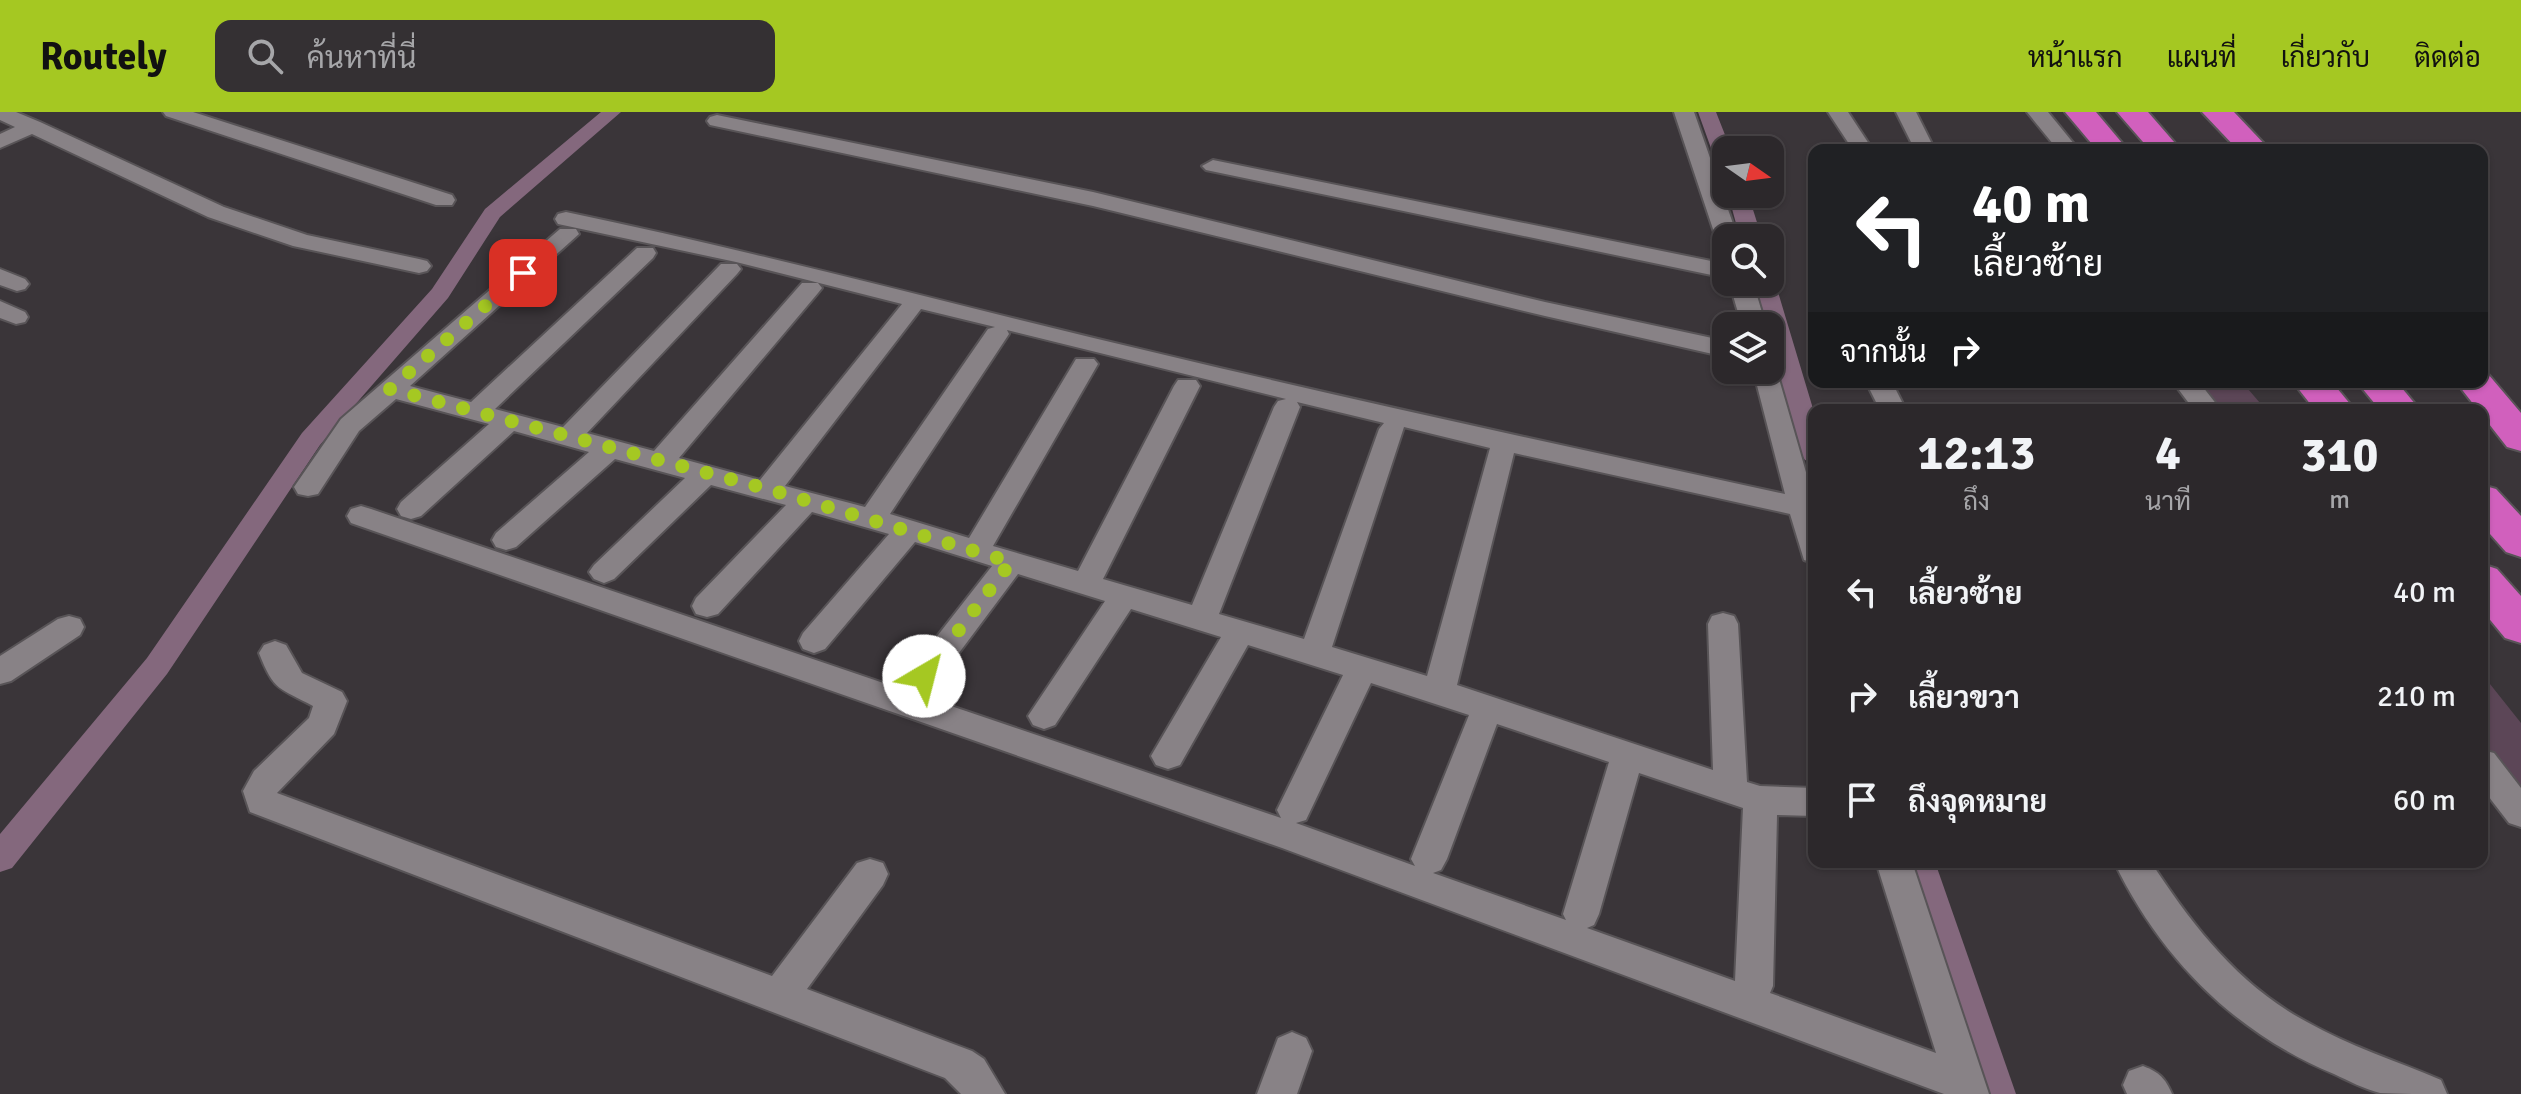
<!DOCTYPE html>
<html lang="th">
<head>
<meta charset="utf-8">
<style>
  :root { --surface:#2c282b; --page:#343033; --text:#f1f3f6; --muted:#a6a6a9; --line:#484447; --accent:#a5c822 }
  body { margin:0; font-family:Signika,Sarabun,sans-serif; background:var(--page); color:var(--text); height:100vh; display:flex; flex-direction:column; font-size:30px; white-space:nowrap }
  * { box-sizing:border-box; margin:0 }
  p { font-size:26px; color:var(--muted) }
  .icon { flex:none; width:44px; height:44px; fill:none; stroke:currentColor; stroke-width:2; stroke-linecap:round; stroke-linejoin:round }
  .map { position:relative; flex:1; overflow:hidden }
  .panel { position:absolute; left:1808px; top:292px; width:680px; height:464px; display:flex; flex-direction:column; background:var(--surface); border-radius:16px; box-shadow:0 2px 6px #0004,0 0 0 2px var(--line) }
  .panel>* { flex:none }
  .banner { position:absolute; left:1808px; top:32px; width:680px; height:244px; border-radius:16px; box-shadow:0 2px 6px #0004,0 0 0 2px var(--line); background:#202124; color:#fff; overflow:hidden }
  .needle { width:52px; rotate:104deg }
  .fabs { position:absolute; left:1712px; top:24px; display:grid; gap:16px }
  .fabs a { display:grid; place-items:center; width:72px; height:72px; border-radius:16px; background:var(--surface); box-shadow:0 2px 6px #0004,0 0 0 2px var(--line); font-size:40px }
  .pin { position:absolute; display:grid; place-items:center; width:68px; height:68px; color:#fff; margin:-34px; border-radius:16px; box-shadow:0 4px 12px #0006 }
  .me { position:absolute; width:88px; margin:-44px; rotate:37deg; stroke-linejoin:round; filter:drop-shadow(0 0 6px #0008) }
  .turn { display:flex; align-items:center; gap:28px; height:168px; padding:0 32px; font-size:36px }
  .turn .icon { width:104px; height:104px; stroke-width:2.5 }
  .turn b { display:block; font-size:56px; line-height:68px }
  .then { display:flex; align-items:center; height:76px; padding:0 32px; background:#0003; gap:16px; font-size:30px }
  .eta { display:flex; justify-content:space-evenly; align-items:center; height:136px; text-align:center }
  .eta b { font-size:48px; font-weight:700; line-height:56px }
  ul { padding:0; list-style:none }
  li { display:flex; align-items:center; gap:24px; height:104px; padding:0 32px }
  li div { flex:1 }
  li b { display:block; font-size:30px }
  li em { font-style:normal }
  header { display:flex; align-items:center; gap:48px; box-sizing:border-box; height:112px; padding:0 40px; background:var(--accent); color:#111 }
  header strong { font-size:38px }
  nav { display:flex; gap:44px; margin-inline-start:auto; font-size:28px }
  .search { width:560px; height:72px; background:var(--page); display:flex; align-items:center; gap:20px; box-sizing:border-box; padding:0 28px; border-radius:16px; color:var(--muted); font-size:30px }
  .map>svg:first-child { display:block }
  .green { fill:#5c4657 }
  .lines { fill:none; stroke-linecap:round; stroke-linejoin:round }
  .canal { fill:#84687d; fill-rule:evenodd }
  .minor-casing { stroke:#585457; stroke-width:4 }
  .highway-casing { stroke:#585457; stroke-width:4 }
  .minor { fill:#888286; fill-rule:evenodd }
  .highway { fill:#d160bd; fill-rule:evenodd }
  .route { stroke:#a5c822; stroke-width:14; stroke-dasharray:0 25.2 }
</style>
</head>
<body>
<header>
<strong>Routely</strong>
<div class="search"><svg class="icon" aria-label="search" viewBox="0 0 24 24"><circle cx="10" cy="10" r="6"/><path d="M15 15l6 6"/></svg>ค้นหาที่นี่</div>
<nav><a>หน้าแรก</a><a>แผนที่</a><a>เกี่ยวกับ</a><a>ติดต่อ</a></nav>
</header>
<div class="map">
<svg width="2521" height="982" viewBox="0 0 2521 982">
  <rect width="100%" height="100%" fill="#3a3539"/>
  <g class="green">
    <polygon points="2197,270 2242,270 2266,298 2219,298"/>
    <polygon points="2482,562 2521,611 2521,681 2482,632"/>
  </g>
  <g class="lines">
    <g class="canal">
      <polygon points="601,0 621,0 500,105 448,186 320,333 167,562 12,756 0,760 0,722 147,546 302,321 432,177 485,97"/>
      <polygon points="1698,0 1716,0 1731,38 1726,38 1726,56 1716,50"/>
      <polygon points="1728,82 1748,82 1762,126 1740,126"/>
      <polygon points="1770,165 1775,170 1814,300 1814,350 1805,348 1801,342 1770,230 1770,214 1765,214 1753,170 1770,170"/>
      <polygon points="1903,750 1935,750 2016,982 1978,982"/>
    </g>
    <defs>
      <g id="minor">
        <polygon points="0,0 16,0 40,10 224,95 307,123 419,147 427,149 431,154 427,159 419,161 293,134 208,105 32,22 0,36 0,22 15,15 0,8"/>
        <polygon points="163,0 193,0 452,83 455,88 452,93 436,93 166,4"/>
        <polygon points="1674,0 1694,0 1738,126 1726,126 1726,133 1716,126"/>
        <polygon points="1828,0 1848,0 1873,38 1853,38"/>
        <polygon points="1896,0 1916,0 1935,38 1915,38"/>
        <polygon points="2027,0 2048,0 2079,38 2058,38"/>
        <polygon points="717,3 1093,80 1545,190 1726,229 1726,245 1545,204 1093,94 710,13 707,9 710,5"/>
        <polygon points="1213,48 1726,152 1726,166 1206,58 1202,54"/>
        <path d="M566,100C767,142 965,196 1165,243C1371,292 1578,337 1785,382L1753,258H1770V251L1775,253L1814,388V451L1804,448L1790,402L1514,341L1457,573L1713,658L1708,512L1712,504L1723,501L1734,504L1738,512L1747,670L1760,674L1814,676V704L1777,703L1773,874L1770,881L1936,941L1876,750H1912L1989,982H1944L1282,736L351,411L347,404L351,397L361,394L371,397L1281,706L1277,698L1343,563L1248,533L1180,653L1168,657L1156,653L1151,644L1221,525L1131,497L1055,613L1044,617L1033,613L1028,604L1105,489L1018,462L935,573L924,576L913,573L908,564L913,555L992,454L915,430L825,537L814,541L803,537L799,529L803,521L889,422L812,400L718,502L707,505L696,502L692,494L696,486L786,393L711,373L614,467L604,471L594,467L589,460L594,453L685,366L615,347L516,435L506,438L496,435L492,428L496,421L589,340L514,319L421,404L411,407L401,404L397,397L401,390L489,312L396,287L359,319L318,382L308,384L298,382L294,375L341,307L560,117H576L579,122L410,274L471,290L637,136H653L656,141L653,146L495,297L563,315L721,152H737L741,157L737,162L587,321L654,339L802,171H818L822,176L818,181L679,346L760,368L902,192L736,150L558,112L555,107L558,102ZM921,197L995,215L988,217L865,395L785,374ZM1007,218L1286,287L1278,289L1274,295L1192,493L1103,467L1200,274L1196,268H1178L1174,274L1078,459L993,434L1098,252L1094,247H1076L969,426L890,402L1009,222ZM1297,290L1384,311L1379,317L1304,527L1219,502L1300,295ZM1404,315L1490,336L1427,564L1332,535ZM1371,571L1469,603L1411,747L1415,754L1296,711L1306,708ZM1497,612L1609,650L1563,802L1566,808L1433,761L1441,758L1447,747ZM1639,661L1743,696L1735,869L1587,816L1594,813L1599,802Z"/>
        <polygon points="0,157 25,167 29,172 25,177 17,179 0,173"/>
        <polygon points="1729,170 1753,170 1766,214 1742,214"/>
        <polygon points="0,189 25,200 28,205 25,210 16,212 0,206"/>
        <polygon points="1866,270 1892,270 1906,298 1880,298"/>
        <polygon points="2173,270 2199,270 2221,298 2194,298"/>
        <polygon points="69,504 80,507 84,515 80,523 11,569 0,572 0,544 58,507"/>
        <path d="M275,529L286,533L302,561L342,580L347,589L334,622L277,681L772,864L857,751L870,747L883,751L888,762L883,773L807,877L972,939L984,947L1005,982H961L945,966L250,700L243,679L254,659L309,606L313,594C280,576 274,580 259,541L264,533Z"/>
        <polygon points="2482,638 2494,641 2521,676 2521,715 2509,711 2482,676"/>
        <path d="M2114,750H2151C2192,813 2239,874 2307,910C2349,934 2397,949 2441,968L2447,982C2426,982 2399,982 2380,981C2364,977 2349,969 2334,962C2235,921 2161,847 2114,750Z"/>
        <polygon points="1292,920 1306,926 1312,939 1297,982 1257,982 1278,926"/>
        <path d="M2143,954C2159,960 2165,966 2172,982H2127L2123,973L2129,959Z"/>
      </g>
      <g id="highway">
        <polygon points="2065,0 2096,0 2128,38 2097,38"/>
        <polygon points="2117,0 2148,0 2181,38 2150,38"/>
        <polygon points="2202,0 2234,0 2270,38 2238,38"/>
        <polygon points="2482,260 2488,262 2521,301 2521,339 2507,335 2482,303 2482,298 2478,298 2456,270 2482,270"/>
        <polygon points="2293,270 2332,270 2355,298 2315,298"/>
        <polygon points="2357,270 2397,270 2420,298 2380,298"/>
        <polygon points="2482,373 2496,377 2521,404 2521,445 2506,440 2482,413"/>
        <polygon points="2482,452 2497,457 2521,484 2521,531 2505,526 2482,498"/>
      </g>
    </defs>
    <use href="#minor" class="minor-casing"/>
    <use href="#highway" class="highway-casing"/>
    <use href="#minor" class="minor"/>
    <use href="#highway" class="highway"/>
  </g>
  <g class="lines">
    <polyline class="route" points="523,161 390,277 768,377 1011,450 924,564"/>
  </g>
</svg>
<div class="fabs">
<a><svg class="needle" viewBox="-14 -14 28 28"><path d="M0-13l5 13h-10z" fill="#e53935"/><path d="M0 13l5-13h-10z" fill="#a6a6a9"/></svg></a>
<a><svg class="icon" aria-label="search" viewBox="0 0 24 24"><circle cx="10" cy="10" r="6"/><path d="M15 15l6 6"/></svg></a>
<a><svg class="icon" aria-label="layers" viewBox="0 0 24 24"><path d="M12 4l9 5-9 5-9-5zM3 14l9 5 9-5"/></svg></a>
</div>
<div class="pin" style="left:523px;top:161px;background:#d93025"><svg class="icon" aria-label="arrive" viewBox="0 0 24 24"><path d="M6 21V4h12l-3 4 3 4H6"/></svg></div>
<svg class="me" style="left:924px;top:564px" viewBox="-20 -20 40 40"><circle r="19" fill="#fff"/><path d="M0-13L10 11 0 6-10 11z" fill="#a5c822"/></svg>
<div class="banner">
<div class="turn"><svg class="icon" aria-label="left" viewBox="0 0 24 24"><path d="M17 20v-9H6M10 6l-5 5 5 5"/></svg><div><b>40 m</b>เลี้ยวซ้าย</div></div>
<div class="then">จากนั้น<svg class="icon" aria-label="right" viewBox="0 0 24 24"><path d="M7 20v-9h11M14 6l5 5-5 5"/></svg></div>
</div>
<section class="panel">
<div class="eta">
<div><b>12:13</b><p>ถึง</p></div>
<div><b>4</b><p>นาที</p></div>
<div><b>310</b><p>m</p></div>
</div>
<ul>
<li><svg class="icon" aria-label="left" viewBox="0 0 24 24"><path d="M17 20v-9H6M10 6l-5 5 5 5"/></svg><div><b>เลี้ยวซ้าย</b></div><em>40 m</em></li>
<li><svg class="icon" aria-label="right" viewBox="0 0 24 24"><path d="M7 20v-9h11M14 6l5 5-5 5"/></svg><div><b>เลี้ยวขวา</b></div><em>210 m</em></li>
<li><svg class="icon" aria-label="arrive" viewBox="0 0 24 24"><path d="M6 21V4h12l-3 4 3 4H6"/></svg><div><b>ถึงจุดหมาย</b></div><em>60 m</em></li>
</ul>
</section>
</div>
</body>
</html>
